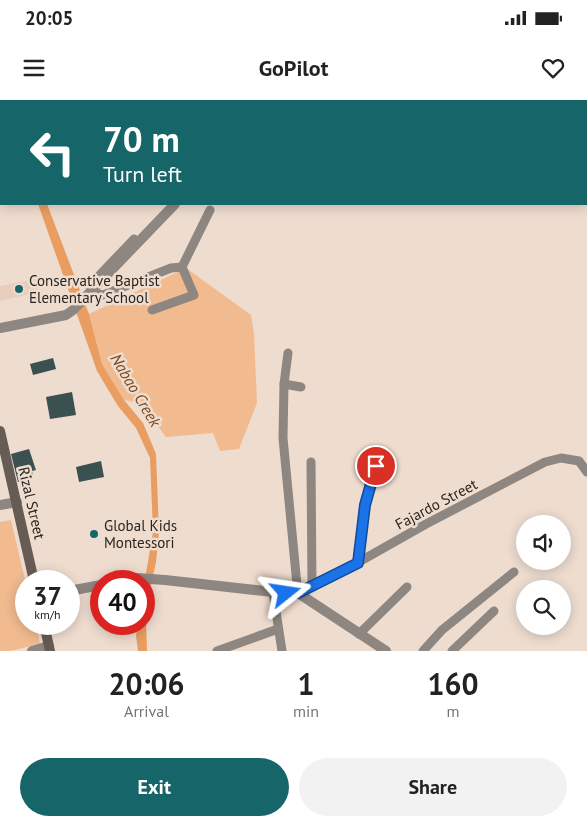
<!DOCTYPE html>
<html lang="en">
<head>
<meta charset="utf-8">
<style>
  :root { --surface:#fff; --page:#f2f2f2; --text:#222; --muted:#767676; --accent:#166568 }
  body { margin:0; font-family:"PT Sans",sans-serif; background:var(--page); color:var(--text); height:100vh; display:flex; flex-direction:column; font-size:19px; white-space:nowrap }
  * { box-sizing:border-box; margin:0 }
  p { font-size:16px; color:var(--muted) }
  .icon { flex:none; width:28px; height:28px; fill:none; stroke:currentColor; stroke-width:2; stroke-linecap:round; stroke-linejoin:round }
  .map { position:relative; height:551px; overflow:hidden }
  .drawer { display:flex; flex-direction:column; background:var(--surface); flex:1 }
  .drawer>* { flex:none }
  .guide { position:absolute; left:0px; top:0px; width:588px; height:105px; box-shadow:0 2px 12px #0003; background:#166568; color:#fff; overflow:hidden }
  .fabs { position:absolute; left:516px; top:415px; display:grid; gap:10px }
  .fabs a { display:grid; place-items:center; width:55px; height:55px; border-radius:50%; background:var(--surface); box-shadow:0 2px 12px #0003; font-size:25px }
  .speed { position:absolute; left:15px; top:470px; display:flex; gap:10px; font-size:25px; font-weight:700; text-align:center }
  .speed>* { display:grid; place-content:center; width:65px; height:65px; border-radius:50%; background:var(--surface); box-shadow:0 2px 12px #0003; line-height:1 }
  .speed small { font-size:12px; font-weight:400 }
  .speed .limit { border:8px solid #d22; background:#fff; color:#111 }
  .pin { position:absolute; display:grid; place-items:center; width:42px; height:42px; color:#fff; margin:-21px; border:2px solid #fff; border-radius:50%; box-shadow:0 1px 5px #0007 }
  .me { position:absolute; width:55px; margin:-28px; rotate:75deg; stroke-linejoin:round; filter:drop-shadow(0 0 4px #0008) }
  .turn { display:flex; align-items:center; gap:18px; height:105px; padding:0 20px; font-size:22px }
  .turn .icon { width:65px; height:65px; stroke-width:2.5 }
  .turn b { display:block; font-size:35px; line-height:42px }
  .eta { display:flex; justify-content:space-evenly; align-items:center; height:85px; text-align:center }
  .eta b { font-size:30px; font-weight:800; line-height:35px }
  .primary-button { display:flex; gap:10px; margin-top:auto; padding:10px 20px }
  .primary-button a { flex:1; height:58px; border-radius:30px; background:var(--accent); color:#fff; font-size:20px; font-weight:800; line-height:58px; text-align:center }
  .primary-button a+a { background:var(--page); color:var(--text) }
  .status { display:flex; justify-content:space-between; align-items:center; height:35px; padding:0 25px; background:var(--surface); direction:ltr }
  .status svg { height:14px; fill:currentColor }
  header { display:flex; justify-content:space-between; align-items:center; height:65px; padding:0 20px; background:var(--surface); font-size:22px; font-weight:800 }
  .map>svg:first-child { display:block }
  .built { fill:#e7cebd }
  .green { fill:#f1ba8f }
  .water { fill:#e99d60 }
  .building { fill:#3b5051 }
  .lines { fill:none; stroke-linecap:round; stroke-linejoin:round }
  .minor { stroke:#8e8681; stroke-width:9 }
  .tertiary { stroke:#8e8681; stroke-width:10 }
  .secondary { stroke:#675c55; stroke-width:10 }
  .route-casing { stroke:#114b97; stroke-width:12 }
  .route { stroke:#1a73e8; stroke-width:9 }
  .poi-dot { fill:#166568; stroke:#eedccf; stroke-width:2 }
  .labels { text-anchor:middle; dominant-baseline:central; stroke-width:5; stroke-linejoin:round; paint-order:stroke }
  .poi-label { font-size:15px; fill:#29231e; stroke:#eedccf; text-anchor:start }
  .street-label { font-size:15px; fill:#29231e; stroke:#eedccf }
  .water-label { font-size:16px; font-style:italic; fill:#7b491d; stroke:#eedccf }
</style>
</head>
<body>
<div class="status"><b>20:05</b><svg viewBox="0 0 49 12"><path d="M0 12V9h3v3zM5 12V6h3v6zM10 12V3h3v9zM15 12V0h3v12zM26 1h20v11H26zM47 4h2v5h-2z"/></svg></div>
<header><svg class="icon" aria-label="menu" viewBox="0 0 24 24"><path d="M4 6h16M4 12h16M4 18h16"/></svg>GoPilot<svg class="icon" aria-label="heart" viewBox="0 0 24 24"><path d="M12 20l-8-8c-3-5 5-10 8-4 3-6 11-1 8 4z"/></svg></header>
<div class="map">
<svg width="587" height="551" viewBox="0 0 587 551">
  <rect width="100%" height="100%" fill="#eedccf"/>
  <polygon class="built" points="35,179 38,192 0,201 0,186"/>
  <g class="green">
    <polygon points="186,168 251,215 254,234 257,303 239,349 220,351 213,333 166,337 140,303 124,300 102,264 89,214"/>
    <polygon points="11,420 26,484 26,524 36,524 40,544 10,551 0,551 0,422"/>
  </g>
  <polygon class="water" points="38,104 47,104 89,214 102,264 124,300 143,323 156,354 159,432 156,462 147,504 146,519 147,551 138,551 136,536 137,524 144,524 144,485 153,432 150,358 136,328 118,306 97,271"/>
  <g class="building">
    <polygon points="53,258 56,269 33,275 30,264"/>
    <polygon points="72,292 76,315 50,319 46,297"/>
    <polygon points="29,349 36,370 32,371 33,378 18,382 11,354"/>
    <polygon points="101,361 104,377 79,382 76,367"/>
  </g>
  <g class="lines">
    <g class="minor">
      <polyline points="194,0 196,1"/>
      <polyline points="466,0 467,1"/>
      <polyline points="134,139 91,184 90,192 103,195 171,168 182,167 194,195 152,210"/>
      <polyline points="182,167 210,110"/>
      <polyline points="288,253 284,284 283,338 297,485 301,491"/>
      <polyline points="284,284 301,287"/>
      <polyline points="311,362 312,485"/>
      <polyline points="357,463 365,405 376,365"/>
      <polyline points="273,492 282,551"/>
      <polyline points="298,493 357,463 426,424 545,362 561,358 579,361 587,372"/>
      <polyline points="359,534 407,487"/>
      <polyline points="217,551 278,529"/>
      <polyline points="423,551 442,530 514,472"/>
      <polyline points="452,551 494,511"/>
    </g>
    <g class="tertiary">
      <polyline points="277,1 279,0"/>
      <polyline points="0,228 66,215 73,210 175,104"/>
      <polyline points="0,405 17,402"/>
      <polyline points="122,481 137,478 165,480 273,492 298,493 386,551"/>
      <polyline points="69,491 101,485"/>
      <polyline points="32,551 49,546"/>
    </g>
    <g class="secondary">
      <polyline points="0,331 34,481"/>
      <polyline points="44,524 50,551"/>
    </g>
  </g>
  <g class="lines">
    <defs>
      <polyline id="route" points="286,493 298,493 358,463 365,405 376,366"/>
    </defs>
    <use href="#route" class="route-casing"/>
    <use href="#route" class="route"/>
  </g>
  <g class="poi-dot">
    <circle cx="19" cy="189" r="5"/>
    <circle cx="94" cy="434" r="5"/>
  </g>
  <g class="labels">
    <g class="poi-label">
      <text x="29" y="180">Conservative Baptist<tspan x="29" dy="17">Elementary School</tspan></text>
      <text x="104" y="425">Global Kids<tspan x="104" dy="17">Montessori</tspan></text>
    </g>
    <g class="street-label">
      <text transform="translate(32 403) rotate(77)">Rizal Street</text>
      <text transform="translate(436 404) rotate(-28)">Fajardo Street</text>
    </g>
    <g class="water-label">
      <text transform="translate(136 290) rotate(59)">Nabao Creek</text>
    </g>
  </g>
</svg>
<div class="fabs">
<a><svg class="icon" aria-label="sound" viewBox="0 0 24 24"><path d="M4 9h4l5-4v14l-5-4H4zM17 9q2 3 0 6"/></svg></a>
<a><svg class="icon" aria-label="search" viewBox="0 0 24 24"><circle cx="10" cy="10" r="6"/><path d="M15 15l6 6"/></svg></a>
</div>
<div class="speed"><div>37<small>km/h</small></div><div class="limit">40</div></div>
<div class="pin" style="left:376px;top:366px;background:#d93025"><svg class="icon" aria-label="arrive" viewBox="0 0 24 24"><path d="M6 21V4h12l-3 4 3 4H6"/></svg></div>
<svg class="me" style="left:286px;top:493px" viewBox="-20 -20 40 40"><path d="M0-17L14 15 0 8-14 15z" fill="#1a73e8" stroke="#fff" stroke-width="4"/></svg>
<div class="guide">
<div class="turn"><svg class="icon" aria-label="left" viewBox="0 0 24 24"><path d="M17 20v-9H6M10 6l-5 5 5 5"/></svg><div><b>70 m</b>Turn left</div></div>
</div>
</div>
<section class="drawer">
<div class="eta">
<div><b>20:06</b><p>Arrival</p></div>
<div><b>1</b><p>min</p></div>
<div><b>160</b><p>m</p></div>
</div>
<div class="primary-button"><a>Exit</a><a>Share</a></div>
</section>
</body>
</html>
